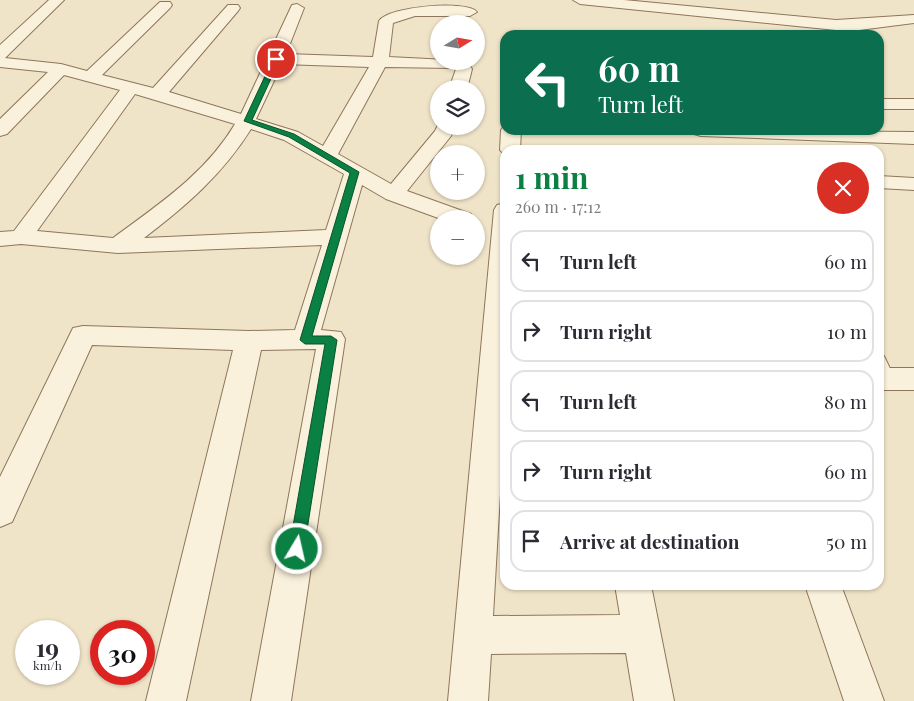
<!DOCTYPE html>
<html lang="en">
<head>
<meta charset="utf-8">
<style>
  :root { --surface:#fff; --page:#f2f2f3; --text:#2b2b33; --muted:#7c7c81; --line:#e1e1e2; --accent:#0b8043 }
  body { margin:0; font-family:"Playfair Display",serif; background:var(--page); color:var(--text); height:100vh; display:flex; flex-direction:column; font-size:19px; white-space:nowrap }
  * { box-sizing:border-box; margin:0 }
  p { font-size:16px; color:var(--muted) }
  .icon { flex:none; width:28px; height:28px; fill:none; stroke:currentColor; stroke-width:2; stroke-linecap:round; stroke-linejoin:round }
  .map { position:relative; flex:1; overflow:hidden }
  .details { position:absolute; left:500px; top:145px; width:384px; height:445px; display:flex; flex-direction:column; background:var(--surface); border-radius:15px; box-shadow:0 1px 4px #0004 }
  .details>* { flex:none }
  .hud { position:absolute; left:500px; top:30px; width:384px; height:105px; border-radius:15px; box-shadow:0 1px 4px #0004; background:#0b6e4f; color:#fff; overflow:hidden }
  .needle { width:32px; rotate:79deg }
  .controls { position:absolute; left:430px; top:15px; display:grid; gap:10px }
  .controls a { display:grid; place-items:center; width:55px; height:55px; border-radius:50%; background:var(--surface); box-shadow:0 1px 4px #0004; font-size:25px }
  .speed { position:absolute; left:15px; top:620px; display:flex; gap:10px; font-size:25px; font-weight:700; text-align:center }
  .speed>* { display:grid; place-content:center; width:65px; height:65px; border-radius:50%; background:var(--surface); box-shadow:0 1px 4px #0004; line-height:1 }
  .speed small { font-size:12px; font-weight:400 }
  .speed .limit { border:8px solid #d22; background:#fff; color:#111 }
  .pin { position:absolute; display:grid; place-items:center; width:42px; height:42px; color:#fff; margin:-21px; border:2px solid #fff; border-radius:50%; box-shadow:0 1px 5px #0007 }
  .me { position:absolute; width:55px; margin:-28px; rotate:9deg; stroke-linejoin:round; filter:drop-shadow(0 0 4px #0008) }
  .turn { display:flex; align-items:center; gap:18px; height:105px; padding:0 15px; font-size:22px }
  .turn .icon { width:65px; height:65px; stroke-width:2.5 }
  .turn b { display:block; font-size:35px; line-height:42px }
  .round { display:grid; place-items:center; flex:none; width:52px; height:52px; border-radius:26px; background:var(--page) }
  .summary { display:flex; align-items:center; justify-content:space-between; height:85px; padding:0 15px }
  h1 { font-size:30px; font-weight:700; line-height:38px; color:var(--accent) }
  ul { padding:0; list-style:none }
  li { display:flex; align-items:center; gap:15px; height:62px; margin:0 10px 8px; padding:0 5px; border:2px solid var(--line); border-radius:15px }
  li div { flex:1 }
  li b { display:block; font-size:19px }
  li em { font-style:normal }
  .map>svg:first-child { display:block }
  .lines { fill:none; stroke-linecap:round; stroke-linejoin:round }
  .lane-casing { stroke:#8d765c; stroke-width:2 }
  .street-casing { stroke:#8d765c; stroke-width:2 }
  .lane { fill:#faf1dc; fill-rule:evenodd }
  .street { fill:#faf1dc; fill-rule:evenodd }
  .route { fill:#0b8043; stroke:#07532c }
</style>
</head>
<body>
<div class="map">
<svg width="914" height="701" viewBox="0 0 914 701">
  <rect width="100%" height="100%" fill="#f0e4c8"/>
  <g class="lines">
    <defs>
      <path id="lane" d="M879,355L884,356L895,379L893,383H883C878,374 878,365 879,355Z"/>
      <g id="street">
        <path d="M49,0H64L5,58L61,64L87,71L160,2H170L172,5L170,8L102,75L153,88L228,5H238L240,8L238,11L169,92L241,114L292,5L297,4L304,8L286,54L373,57L379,21C389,6 468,0 477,12L470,16H415L393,23L389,57L467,61L472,69L467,89H449L456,69L454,68L385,67L338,154L391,184L435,131L439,123V126H455L451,136L407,191L471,214L474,219H441L386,199L362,185L321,330L341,332L345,339L291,701H251L316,349L261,350L186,701H146L233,350L92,345L12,522L0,527V477L73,328L83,326L249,331L295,330L322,245L118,253L21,244L0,246V232L14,231L120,90L64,75L7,134L0,136V119L48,72L0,67V45ZM282,64L369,67L323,146L298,132L256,119ZM135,94L235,124C205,174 159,204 113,238L37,231ZM251,129L284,140L344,174L326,230L144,238C186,206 222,175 251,129Z"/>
        <polygon points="573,0 624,0 836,20 914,15 914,23 859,30 836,30 580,4"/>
        <rect x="879" y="99" width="35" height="10"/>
        <polygon points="504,126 505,130 521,130 520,150 505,150 505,155 500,150 501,130"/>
        <polygon points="691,130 914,132 914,144 701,136 694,134"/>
        <polygon points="879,176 914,178 914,190 879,188"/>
        <polygon points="505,203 505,407 493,616 620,615 615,585 651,585 674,701 634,701 626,653 491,654 488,701 448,701 494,210 497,205"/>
        <rect x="879" y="368" width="35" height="22"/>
        <polygon points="805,585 841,585 884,701 844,701"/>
      </g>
    </defs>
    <use href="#lane" class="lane-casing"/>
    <use href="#street" class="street-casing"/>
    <use href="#lane" class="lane"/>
    <use href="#street" class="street"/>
  </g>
  <polygon class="route" points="276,57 280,59 252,120 294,134 359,172 312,336 331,336 337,340 304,549 302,553 297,555 291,553 289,549 325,344 305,344 300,340 350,173 289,137 244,121 273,59"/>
</svg>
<div class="controls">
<a><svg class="needle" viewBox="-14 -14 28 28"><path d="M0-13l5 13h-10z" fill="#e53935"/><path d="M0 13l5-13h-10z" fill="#7c7c81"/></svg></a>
<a><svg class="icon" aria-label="layers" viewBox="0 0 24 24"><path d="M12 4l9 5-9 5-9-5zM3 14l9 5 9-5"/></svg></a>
<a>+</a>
<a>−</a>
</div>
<div class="speed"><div>19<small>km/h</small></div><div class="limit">30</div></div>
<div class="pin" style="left:276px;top:59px;background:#d93025"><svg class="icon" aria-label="arrive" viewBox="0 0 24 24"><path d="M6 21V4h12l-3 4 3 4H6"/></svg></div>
<svg class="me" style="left:297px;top:549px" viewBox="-20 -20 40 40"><circle r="17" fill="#0b8043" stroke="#fff" stroke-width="3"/><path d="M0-11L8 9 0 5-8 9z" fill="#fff"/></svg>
<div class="hud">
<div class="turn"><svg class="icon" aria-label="left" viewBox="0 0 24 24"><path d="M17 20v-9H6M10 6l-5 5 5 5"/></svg><div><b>60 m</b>Turn left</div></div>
</div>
<section class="details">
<div class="summary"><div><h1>1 min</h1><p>260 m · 17:12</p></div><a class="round" style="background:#d93025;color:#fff"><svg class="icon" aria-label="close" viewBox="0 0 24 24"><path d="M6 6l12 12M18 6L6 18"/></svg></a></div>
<ul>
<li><svg class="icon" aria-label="left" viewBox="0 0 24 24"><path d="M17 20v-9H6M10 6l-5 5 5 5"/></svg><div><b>Turn left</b></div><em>60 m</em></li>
<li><svg class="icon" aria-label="right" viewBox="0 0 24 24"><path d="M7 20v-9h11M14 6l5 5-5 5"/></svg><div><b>Turn right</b></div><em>10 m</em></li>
<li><svg class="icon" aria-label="left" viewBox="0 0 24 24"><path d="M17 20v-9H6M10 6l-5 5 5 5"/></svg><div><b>Turn left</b></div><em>80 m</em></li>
<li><svg class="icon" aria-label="right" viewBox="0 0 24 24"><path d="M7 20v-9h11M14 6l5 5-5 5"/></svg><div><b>Turn right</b></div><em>60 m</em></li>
<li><svg class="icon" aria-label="arrive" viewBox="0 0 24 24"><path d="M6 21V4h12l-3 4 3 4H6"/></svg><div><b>Arrive at destination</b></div><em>50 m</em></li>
</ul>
</section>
</div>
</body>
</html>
